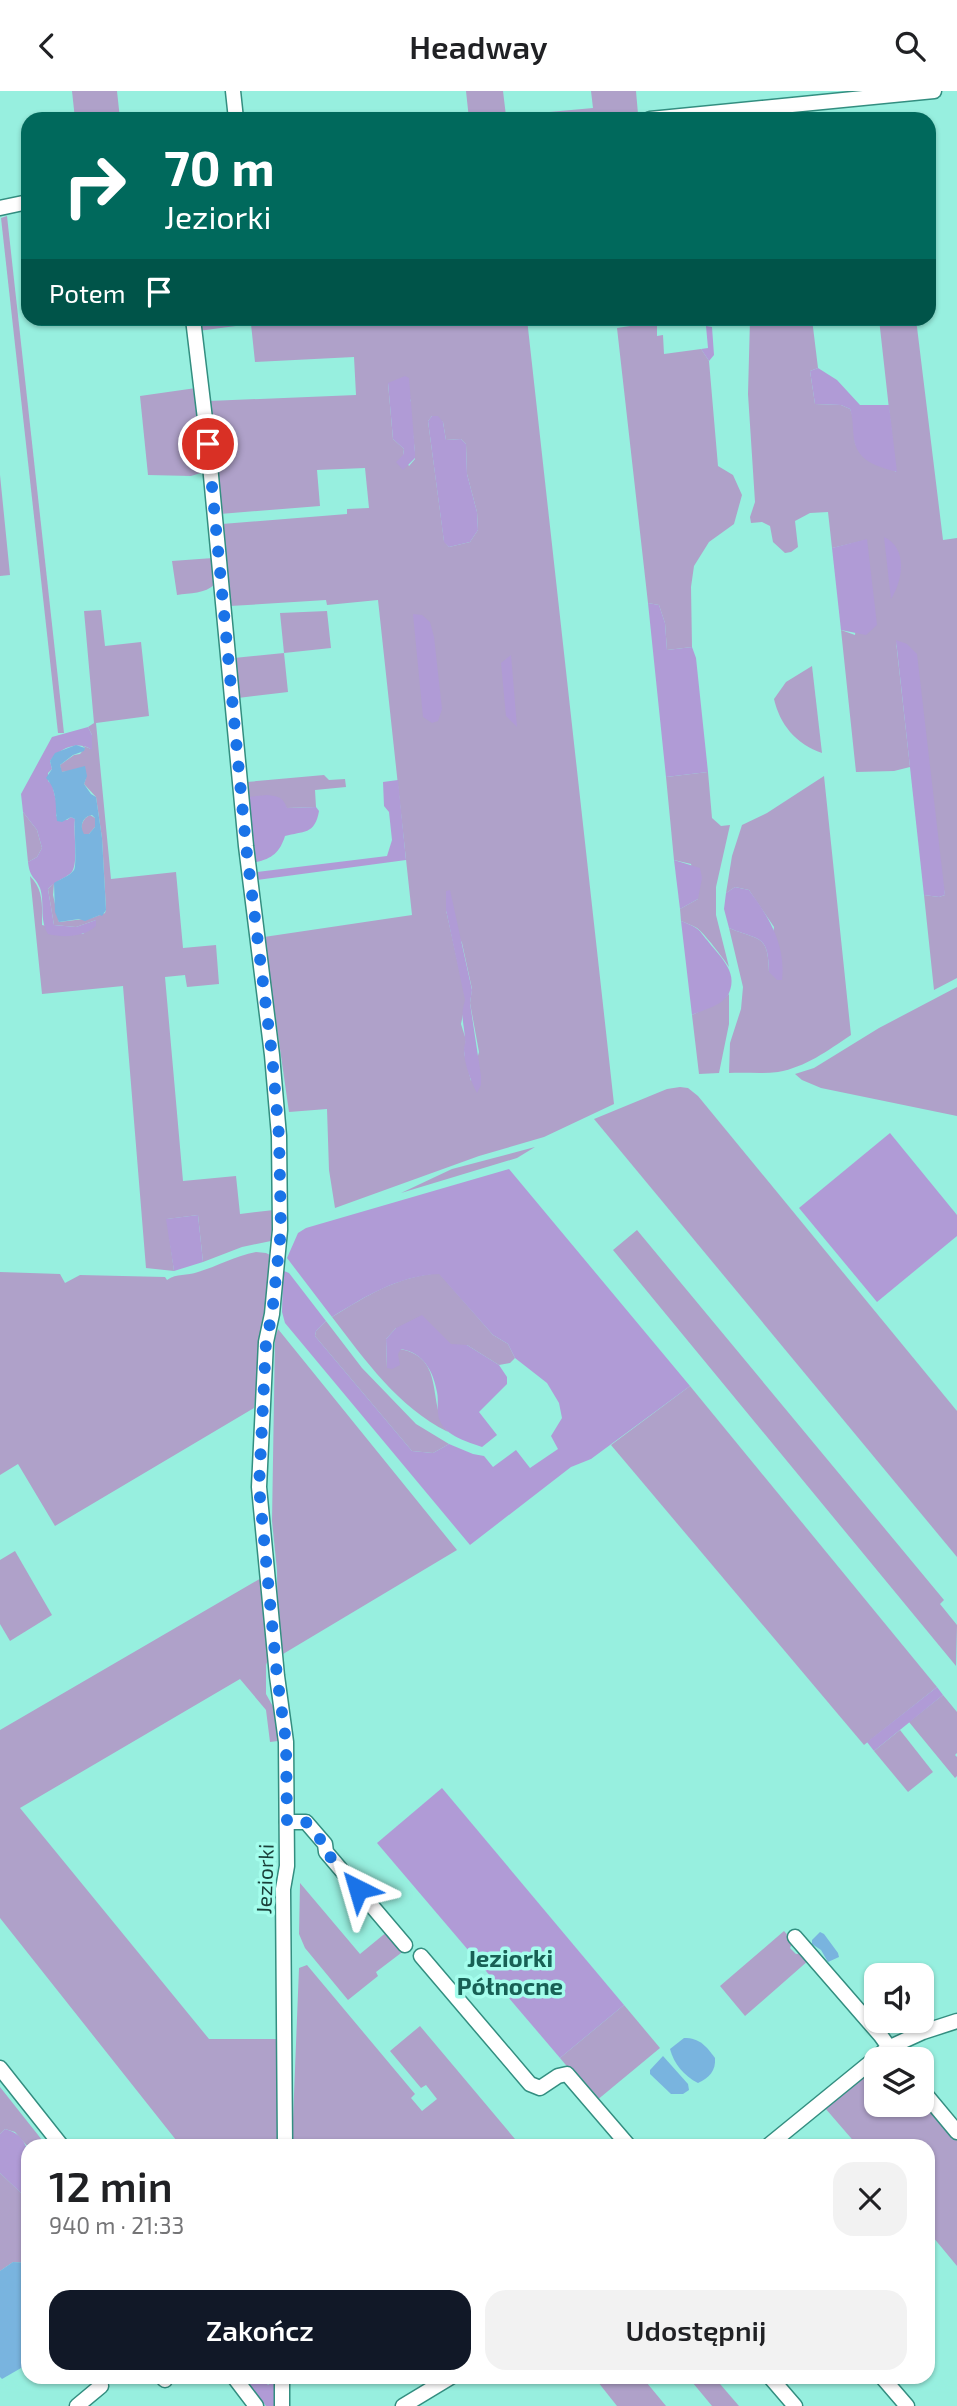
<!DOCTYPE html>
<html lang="pl">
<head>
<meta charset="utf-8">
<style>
  :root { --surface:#fff; --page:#f2f2f2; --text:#202124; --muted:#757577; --accent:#111827 }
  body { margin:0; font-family:"Exo 2",sans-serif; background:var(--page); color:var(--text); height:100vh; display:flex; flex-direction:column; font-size:26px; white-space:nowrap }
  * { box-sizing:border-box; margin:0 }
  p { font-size:23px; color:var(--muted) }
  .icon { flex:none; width:38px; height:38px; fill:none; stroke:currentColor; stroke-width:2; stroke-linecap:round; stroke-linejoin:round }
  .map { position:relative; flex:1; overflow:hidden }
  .drawer { position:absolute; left:21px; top:2048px; width:914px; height:245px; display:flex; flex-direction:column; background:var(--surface); border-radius:21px; box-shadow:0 2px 5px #0004 }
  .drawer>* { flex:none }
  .guide { position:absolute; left:21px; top:21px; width:915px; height:214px; border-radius:21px; box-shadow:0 2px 5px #0004; background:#00695c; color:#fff; overflow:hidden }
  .controls { position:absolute; left:864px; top:1872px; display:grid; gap:14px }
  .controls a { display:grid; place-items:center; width:70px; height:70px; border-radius:14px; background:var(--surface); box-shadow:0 2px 5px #0004; font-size:35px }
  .pin { position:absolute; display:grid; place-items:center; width:60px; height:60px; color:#fff; margin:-30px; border:4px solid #fff; border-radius:50%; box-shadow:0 2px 7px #0007 }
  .me { position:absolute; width:77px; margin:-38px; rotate:320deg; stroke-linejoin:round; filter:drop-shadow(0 0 5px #0008) }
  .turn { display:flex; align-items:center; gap:24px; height:147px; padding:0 28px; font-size:32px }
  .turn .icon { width:91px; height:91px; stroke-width:2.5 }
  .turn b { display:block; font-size:49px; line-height:60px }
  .then { display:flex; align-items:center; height:66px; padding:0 28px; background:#0003; gap:14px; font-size:26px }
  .round { display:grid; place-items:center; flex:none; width:74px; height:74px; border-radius:21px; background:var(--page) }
  .head { display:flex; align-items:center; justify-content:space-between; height:119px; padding:0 28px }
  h1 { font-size:42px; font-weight:600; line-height:52px }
  .button { display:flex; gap:14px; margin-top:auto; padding:14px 28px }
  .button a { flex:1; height:80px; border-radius:21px; background:var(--accent); color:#fff; font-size:28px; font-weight:600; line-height:80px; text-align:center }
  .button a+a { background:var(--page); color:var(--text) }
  header { display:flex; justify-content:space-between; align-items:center; height:91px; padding:0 28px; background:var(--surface); font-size:32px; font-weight:600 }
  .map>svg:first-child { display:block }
  .green { fill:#afa1c9; fill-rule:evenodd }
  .forest { fill:#b09bd6 }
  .water { fill:#79b4df; fill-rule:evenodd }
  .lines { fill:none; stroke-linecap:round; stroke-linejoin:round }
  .minor-casing { stroke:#338e80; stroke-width:17 }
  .minor { stroke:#fff; stroke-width:14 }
  .route { stroke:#1a73e8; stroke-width:12; stroke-dasharray:0 21.6 }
  .labels { text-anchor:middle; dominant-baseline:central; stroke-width:7; stroke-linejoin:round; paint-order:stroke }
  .street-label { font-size:21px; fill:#193e38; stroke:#a4fdec }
  .quarter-label { font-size:24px; font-weight:bold; fill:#186055; stroke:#a4fdec }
</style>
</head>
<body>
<header><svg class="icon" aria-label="back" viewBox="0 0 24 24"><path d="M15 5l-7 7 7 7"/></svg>Headway<svg class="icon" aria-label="search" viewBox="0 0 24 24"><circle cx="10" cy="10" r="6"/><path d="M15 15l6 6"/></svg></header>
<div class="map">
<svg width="957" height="2315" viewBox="0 0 957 2315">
  <rect width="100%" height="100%" fill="#97efdf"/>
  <g class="green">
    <polygon points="72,0 117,0 120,28 75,28"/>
    <polygon points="466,0 503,0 506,25 593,17 591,0 636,0 638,23 558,28 469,28"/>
    <polygon points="7,125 64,642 58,642 1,127"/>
    <path d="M198,228H527L614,1013L544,1046L479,1065L335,1117L329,1079L327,1018L289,1021L264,846L412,824L378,509L327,514L326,509L230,515L222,433L347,423V418L369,417L365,377L317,379L320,415L220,423L209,310L356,304L354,266L255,271L251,233L198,240ZM388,292L411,309L410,317L415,361V368L409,375L403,364L404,358L393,348ZM432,325L443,331L446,349L461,348L466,353L467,383L477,421L478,439L470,451L449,456L444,450L428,330ZM446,819L462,852L472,898L470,912L479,961L471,990L464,962L466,949L461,933L466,909Z"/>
    <polygon points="750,228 812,228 818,277 810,280 815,313 841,314 850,318 854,328 855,353 896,381 879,228 916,228 943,449 957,447 957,887 934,899 924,804 939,806 945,804 896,550 910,676 894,680 856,681 841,539 855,544 866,449 832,457 828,421 810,422 795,430 798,456 791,461 785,462 773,451 770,435 762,431 751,432 750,426 755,411 748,303"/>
    <polygon points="657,231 657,245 663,244 664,263 701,258 709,270 718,375 733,384 742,404 734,433 709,451 694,475 691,496 692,556 667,559 665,532 659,514 648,512 617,237"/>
    <polygon points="196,297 204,381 191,385 148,384 140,305"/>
    <polygon points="0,384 10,484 0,485"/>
    <path d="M213,467L215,493C205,503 190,502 177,504L172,470Z"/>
    <path d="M101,519L105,555L141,551L149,625L96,632L111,788L176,781L183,857L216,854L219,893L187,896L185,884L165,886L183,1090L236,1085L240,1123L274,1119L271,1150L242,1156L203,1171L198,1124L167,1128L174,1180L146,1177L123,895L42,903L30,785C44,799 42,815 42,834L83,843L96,829L76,836L54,834L48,798L54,792L53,804L59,831L92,827L105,822L106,818L102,747L96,706L84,693L86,687L70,680L61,681L60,674L74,664L80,663L85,657L81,654L91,658L92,644L88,636L94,632L84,520Z"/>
    <polygon points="327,520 331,557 284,562 288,601 238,607 234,567 284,562 280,522"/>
    <path d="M812,575L822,662C796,653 780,634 774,608L786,591Z"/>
    <path d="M708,681L712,727L721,735L730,734L716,796V824L729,876C724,868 704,842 697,837C692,834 686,832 681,830L680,818L698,808L691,773L674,769L666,686Z"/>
    <polygon points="324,684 329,689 345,688 346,696 315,699 316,716 287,717 255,706 248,706 247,691"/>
    <path d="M824,685L851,944C827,960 806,976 778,981C762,983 745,981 729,982L730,952L741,918L743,896L729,837C759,850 768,842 769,881L774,836L749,799L735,796L726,802L732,765L742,734L767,722Z"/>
    <polygon points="23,721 37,739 42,757 37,766 28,771"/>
    <path d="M90,724L95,727V736L89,743H83C79,736 83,727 90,724Z"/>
    <polygon points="957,896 957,1025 821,997 802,989 795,983 814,977 879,937"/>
    <polygon points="729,903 729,933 719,982 699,983 692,924 721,910"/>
    <polygon points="680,996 688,997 698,1005 957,1320 957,1466 594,1028 667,998"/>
    <polygon points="535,1056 517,1067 401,1102 452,1078"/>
    <polygon points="637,1139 944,1509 940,1513 957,1534 956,1575 613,1159"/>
    <path d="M256,1161L266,1162L272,1165C269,1216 260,1266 254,1317L55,1435L18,1373L0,1384V1181L60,1183L65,1192L80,1184L165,1186L167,1189C177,1182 187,1185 198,1181C218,1175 235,1165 256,1161Z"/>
    <path d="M439,1182L493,1244L508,1253L515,1267L510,1272L499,1274L467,1254H451L443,1246L396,1237L386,1248L387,1277L400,1258C447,1267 426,1313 448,1341C397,1315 366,1270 332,1226C368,1204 396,1186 439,1182Z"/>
    <polygon points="326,1230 362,1277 416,1333 449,1353 433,1362 412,1360 315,1245 316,1240"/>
    <polygon points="278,1238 457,1459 278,1566 277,1479 272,1430 275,1247"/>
    <polygon points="690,1295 937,1596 864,1654 611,1354"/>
    <polygon points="15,1460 52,1524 10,1550 0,1533 0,1469"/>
    <polygon points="263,1486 269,1566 266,1574 266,1603 276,1621 278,1650 270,1651 266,1619 240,1588 20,1717 209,1948 280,1948 279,2054 180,2054 0,1827 0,1639"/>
    <polygon points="943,1604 957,1621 957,1662 955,1664 957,1666 957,1685 955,1687 909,1631"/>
    <polygon points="900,1639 933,1681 908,1701 874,1660"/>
    <polygon points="300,1792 360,1863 388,1840 405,1859 376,1881 378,1885 348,1909 305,1857 299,1843"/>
    <polygon points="784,1840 793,1850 790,1857 796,1863 803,1862 809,1869 745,1925 720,1895"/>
    <polygon points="307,1874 415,2003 411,2007 422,2020 437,2008 426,1994 421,1997 390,1960 420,1935 520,2054 292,2054 299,1877"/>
    <polygon points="624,1914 660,1957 596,2010 560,1967"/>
    <polygon points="877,1974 877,2014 922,2014 922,2006 957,2049 957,2175 928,2140 928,2054 857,2054 825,2017"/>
    <polygon points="0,1996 46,2054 28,2056 15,2041 5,2038 0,2043"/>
    <polygon points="0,2082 21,2102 28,2103 28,2172 13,2171 0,2180"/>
    <polygon points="594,2286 642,2286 666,2315 617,2315"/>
    <polygon points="688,2286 714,2286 739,2315 712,2315"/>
  </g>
  <g class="forest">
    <polygon points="706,235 712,236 714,264 709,270 701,258 708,257"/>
    <path d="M818,277L837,289L860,314H889L897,381C880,376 861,372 855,353C852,341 854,329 850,318L841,314L815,313L810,280Z"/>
    <polygon points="405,285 409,287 415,361 415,367 403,379 396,371 403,364 404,358 393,348 388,292"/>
    <polygon points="432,325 438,325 443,331 446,349 461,348 466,353 467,383 477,421 478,439 470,451 449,456 444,451 428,330"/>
    <path d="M884,446C908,457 903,489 891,508Z"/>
    <polygon points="867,448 877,534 866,544 841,539 832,457"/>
    <polygon points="648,512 659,514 665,532 667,559 692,556 696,567 708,681 666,686"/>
    <polygon points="413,523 422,524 430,531 434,546 442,618 438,630 432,632 423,626"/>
    <polygon points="896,549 907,553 917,563 945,804 939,806 924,804"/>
    <polygon points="511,564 517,636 506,625 501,572"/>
    <path d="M88,636L92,644V659C79,649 59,657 50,670L52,678L48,682V690L52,693L58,718L56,725L67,729L71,726L75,728C73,742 79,774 71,782C64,788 55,790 48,798L54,834L76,836L96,829V835C84,846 64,847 48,843C39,828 45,812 40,797C35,785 30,788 28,771L37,766L42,757L37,739L23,721L21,703L52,646Z"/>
    <polygon points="398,689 406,769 257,789 257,781 387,765 392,749 389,721 384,715 383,691"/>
    <path d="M267,704C278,705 283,706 287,717L316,716L319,720C315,744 303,740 285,745C280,761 272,768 256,771L248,706Z"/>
    <polygon points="674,769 700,777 702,787 698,808 680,818"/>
    <path d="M735,796L749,799C769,826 786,854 782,889H777L769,881C768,842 759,850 729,837L724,818L726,802Z"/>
    <path d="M450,799L472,899L470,912L481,985V994L477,1002C471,991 464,972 464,959C464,954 466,952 465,948C464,931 460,926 465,909L446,819V800Z"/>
    <path d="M681,830C686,832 692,834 696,837C701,840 703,845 707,849C718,864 739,880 729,902C724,914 703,919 692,924Z"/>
    <polygon points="890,1042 957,1124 957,1145 877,1211 799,1117"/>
    <path d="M509,1078L690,1295L591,1368L571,1376L470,1454L285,1232L282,1221L283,1185L284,1180L289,1182L326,1230L316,1240L315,1245L412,1360L433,1362L449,1353L473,1363L484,1365L493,1376L516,1359L530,1377L558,1358L551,1345L562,1327L559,1312L547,1292L515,1267L508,1253L493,1244L439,1183C398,1185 366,1205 332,1226L287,1167L298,1142L306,1137Z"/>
    <polygon points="198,1124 203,1171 174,1180 166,1128"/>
    <path d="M422,1224L451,1253L467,1254L499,1274L507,1286V1293L479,1321L497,1344L482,1356C468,1351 446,1345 440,1330C436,1321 439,1310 437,1301C433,1279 423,1262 401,1258L398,1263L400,1274L392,1278L387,1277L386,1248L396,1237Z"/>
    <polygon points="937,1596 943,1604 874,1660 867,1651"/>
    <polygon points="442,1697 624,1914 560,1967 377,1752"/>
    <path d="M5,2038C36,2046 28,2077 28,2103L21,2102L0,2082V2043Z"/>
    <polygon points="254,2286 261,2286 268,2294 278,2287 278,2315 266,2315 247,2290"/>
  </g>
  <g class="water">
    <path d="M76,654L85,657L84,660L73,664L60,674L62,681L85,675L87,685L84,693L91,703L96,706L102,747L106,819L102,825L100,824L85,830L79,828L59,831L55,821L54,792C60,788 70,785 74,779C77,774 74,738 75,728L71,726L62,731L57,730C55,715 58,699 46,687L52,678L50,670L55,662ZM92,724L95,727V736L89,743H84C79,735 83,725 92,724Z"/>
    <polygon points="820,1841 824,1843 838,1862 839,1866 828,1871 821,1859 812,1853 812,1849"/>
    <path d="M684,1947C700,1947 706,1955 715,1967C716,1980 709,1987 698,1992C684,1985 674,1973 670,1958Z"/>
    <polygon points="663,1965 688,1993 689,1999 683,2003 671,2003 650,1983 650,1979"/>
    <polygon points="13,2171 28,2172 28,2273 2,2288 0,2286 0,2180"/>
  </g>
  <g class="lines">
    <defs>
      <g id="minor">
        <polyline points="233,0 236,28"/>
        <polyline points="650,28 934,0"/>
        <polyline points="0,117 28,111"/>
        <polyline points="193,228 208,353 246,755 272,964 279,1045 280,1139 272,1223 266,1251 259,1396 277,1585 286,1651 287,1775 283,1798 285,2054"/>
        <polyline points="287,1731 306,1731 325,1753 326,1761 405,1854"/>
        <polyline points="795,1846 881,1945 898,1969"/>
        <polyline points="421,1865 530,1993 540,1997 558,1985 567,1983 628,2054"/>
        <polyline points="0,1977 61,2054"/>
        <polyline points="922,1999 957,2041"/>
        <polyline points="769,2054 888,1957 923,1941 957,1930"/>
        <polyline points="162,2286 165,2289"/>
        <polyline points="234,2286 256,2315"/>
        <polyline points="770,2286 795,2315"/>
        <polyline points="882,2286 907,2315"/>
        <polyline points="77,2315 101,2295"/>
        <polyline points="282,2315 282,2286"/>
        <polyline points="403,2315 451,2286"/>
      </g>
    </defs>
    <use href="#minor" class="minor-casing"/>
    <use href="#minor" class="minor"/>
  </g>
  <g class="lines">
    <polyline class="route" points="208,353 246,755 272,964 279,1045 281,1139 272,1223 266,1251 259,1396 277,1585 286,1651 287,1731 306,1731 324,1753 326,1761 358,1798"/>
  </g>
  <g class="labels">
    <g class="street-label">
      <text transform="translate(264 1788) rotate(-88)">Jeziorki</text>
    </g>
    <g class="quarter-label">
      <text x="510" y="1866">Jeziorki<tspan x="510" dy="28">Północne</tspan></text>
    </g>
  </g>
</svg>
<div class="controls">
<a><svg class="icon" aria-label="sound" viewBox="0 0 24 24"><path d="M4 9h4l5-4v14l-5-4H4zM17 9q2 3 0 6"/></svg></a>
<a><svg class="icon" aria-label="layers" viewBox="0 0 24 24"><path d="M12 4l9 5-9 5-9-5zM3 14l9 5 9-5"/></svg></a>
</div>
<div class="pin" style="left:208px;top:353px;background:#d93025"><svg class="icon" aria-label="arrive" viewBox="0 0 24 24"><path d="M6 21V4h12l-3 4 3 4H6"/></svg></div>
<svg class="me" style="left:358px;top:1798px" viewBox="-20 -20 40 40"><path d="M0-17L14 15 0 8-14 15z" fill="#1a73e8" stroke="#fff" stroke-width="4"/></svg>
<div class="guide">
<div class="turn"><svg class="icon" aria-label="right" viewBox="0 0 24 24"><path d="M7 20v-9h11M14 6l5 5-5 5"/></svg><div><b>70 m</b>Jeziorki</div></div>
<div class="then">Potem<svg class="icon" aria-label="arrive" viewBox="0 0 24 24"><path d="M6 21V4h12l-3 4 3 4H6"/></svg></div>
</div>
<section class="drawer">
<div class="head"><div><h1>12 min</h1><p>940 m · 21:33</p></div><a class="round"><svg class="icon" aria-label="close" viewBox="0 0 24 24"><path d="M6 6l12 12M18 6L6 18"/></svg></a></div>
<div class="button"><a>Zakończ</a><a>Udostępnij</a></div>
</section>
</div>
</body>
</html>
